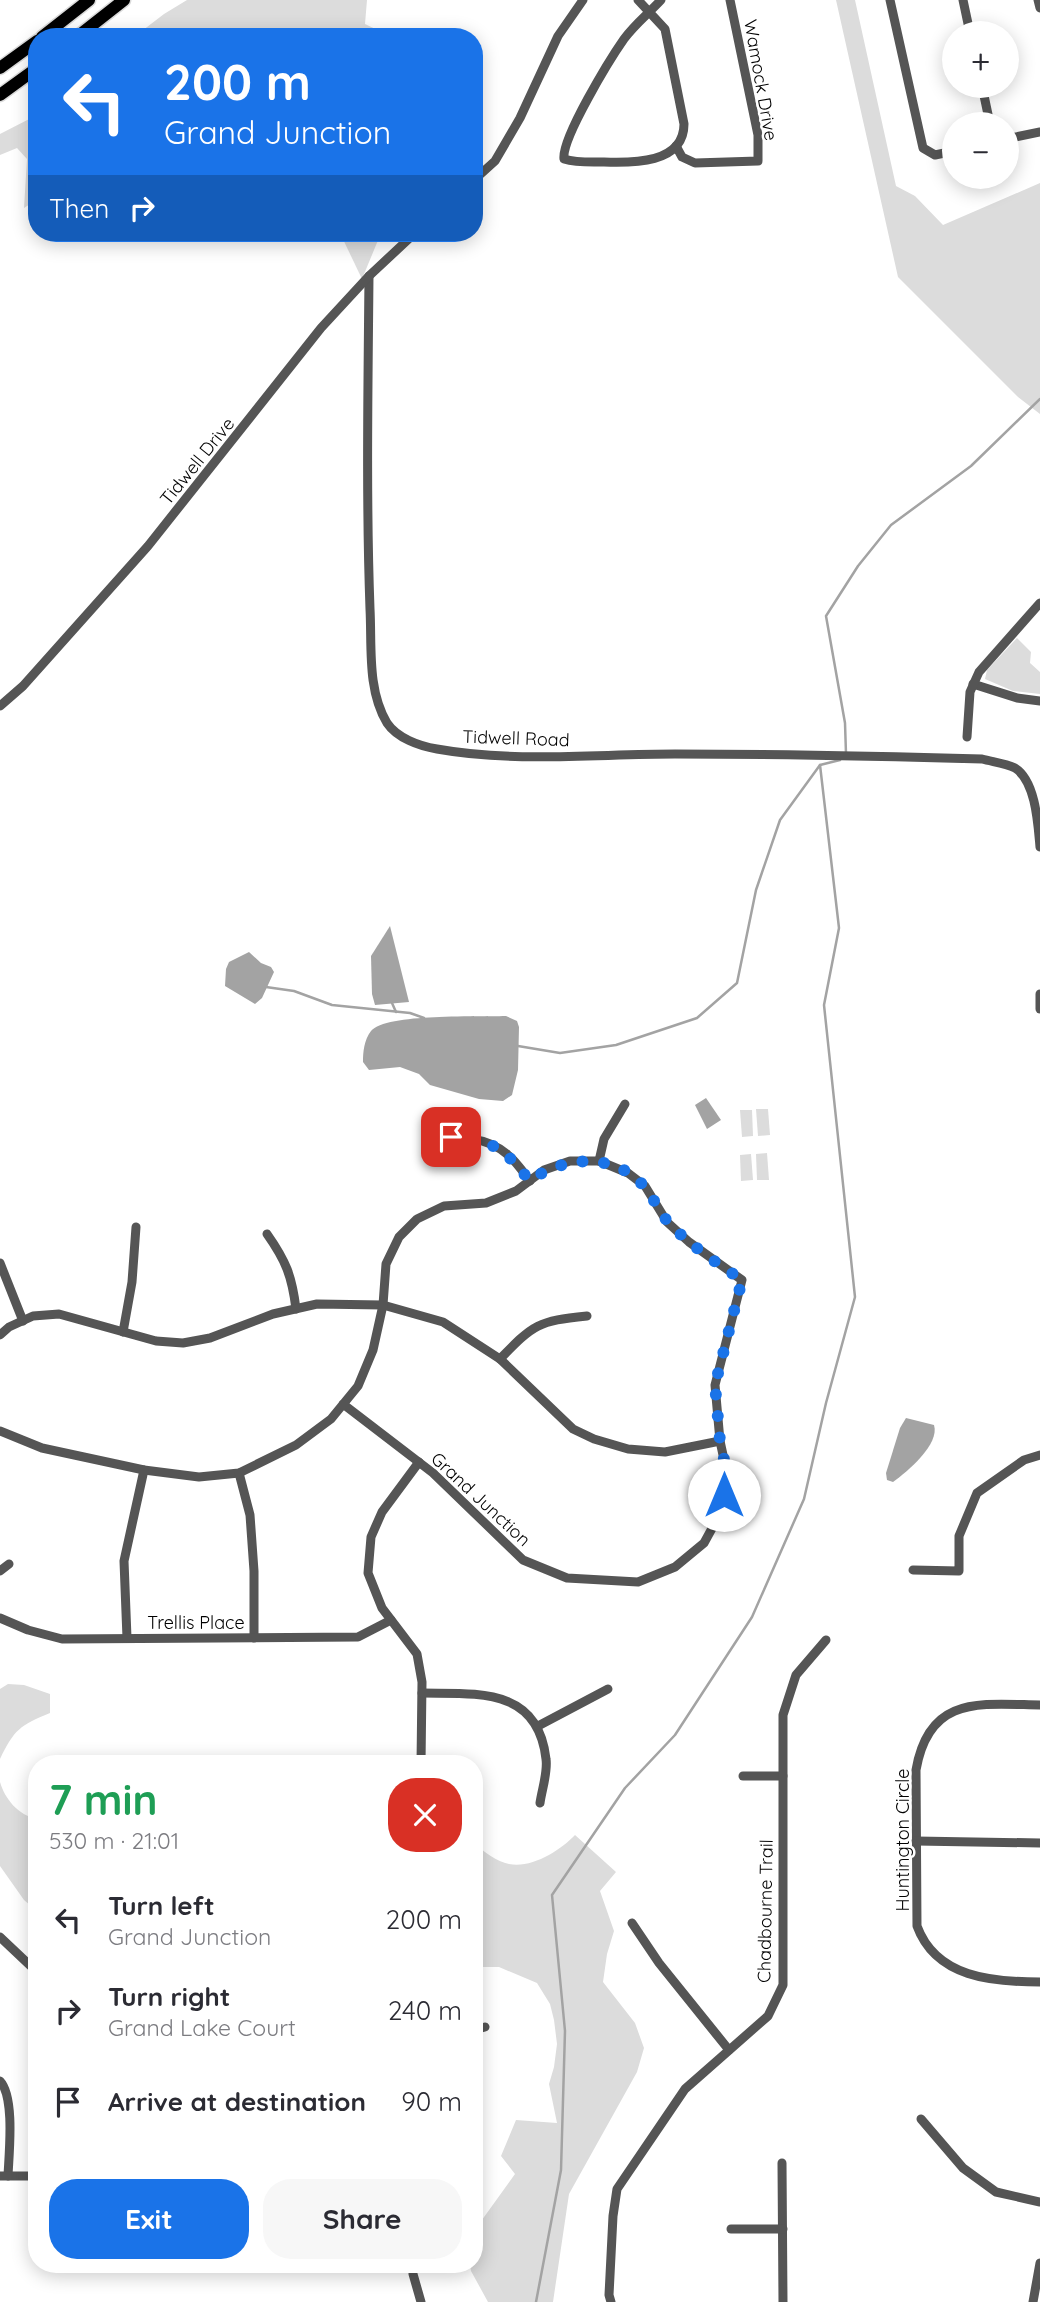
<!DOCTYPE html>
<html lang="en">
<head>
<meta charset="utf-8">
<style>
  :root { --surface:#fff; --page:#f7f7f7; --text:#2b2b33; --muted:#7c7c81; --accent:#1a73e8 }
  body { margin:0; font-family:Quicksand,sans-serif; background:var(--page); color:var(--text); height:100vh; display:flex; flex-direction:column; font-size:26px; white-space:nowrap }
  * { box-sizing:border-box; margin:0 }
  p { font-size:23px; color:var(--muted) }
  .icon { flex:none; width:38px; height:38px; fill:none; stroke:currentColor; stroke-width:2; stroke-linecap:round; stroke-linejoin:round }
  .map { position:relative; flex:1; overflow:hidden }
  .drawer { position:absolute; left:28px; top:1755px; width:455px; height:518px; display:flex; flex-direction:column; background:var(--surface); border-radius:28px; box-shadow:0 4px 18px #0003 }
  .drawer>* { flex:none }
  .guide { position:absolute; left:28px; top:28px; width:455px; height:214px; border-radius:28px; box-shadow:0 4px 18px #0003; background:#1a73e8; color:#fff; overflow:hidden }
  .tools { position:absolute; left:942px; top:21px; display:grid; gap:14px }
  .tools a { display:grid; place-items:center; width:77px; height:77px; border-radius:50%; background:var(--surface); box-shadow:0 4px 18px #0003; font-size:35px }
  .pin { position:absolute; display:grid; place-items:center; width:60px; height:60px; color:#fff; margin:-30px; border-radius:14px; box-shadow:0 4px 10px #0006 }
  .me { position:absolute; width:77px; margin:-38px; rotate:0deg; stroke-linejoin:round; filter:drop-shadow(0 0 5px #0008) }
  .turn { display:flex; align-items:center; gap:24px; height:147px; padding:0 21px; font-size:32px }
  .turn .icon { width:91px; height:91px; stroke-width:2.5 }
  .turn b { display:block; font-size:49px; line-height:60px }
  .then { display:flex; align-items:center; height:66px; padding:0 21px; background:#0003; gap:14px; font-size:26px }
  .round { display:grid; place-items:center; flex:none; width:74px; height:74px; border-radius:28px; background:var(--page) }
  .overview { display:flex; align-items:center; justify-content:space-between; height:119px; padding:0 21px }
  h1 { font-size:42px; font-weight:700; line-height:52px; color:#1e9e55 }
  .button { display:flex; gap:14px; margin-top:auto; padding:14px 21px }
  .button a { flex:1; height:80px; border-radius:28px; background:var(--accent); color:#fff; font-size:28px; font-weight:700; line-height:80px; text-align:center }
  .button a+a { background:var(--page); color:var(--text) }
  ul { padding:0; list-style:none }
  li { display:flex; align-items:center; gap:21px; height:91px; padding:0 21px }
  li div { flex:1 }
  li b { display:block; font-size:26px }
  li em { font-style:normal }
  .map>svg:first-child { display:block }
  .green { fill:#dcdcdc }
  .water { fill:#a3a3a3 }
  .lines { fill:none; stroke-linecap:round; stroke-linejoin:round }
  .stream { stroke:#a3a3a3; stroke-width:2.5 }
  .highway-casing { stroke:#dbdbdb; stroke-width:15 }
  .minor { stroke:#555; stroke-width:9 }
  .highway { stroke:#000; stroke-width:12 }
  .route { stroke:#1a73e8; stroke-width:12; stroke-dasharray:0 21.6 }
  .labels { text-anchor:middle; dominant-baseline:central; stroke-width:5; stroke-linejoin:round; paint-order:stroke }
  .street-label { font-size:18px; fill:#000; stroke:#fff }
</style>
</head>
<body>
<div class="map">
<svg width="1040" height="2302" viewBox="0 0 1040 2302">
  <rect width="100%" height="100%" fill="#fff"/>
  <g class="green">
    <polygon points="187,0 367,0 365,24 392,37 134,37 164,14"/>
    <polygon points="836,0 855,0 896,186 915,196 943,225 1040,183 1040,414 1018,397 898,277"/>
    <polygon points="37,115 37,171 34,179 33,202 24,208 27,159 17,148 0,155 0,134"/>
    <polygon points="340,233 381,233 362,279"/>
    <polygon points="1017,638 1031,652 1030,663 1040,672 1040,694 1013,691 985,679 987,670"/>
    <polygon points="768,1109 770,1135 758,1136 756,1109"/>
    <polygon points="740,1110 752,1110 753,1136 742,1137"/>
    <polygon points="767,1153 769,1180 757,1180 756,1154"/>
    <polygon points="751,1154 753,1180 741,1181 740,1155"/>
    <path d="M8,1684L24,1685L50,1694V1713C20,1725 14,1730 0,1759V1689Z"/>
    <path d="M0,1782C5,1799 18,1815 37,1819V1911L24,1900L0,1866Z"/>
    <path d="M575,1835L616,1872L600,1891L614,1931L607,1954L603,1982L635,2023L644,2048L637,2072L569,2194L553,2302H488L471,2271L470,2265L474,2264V2231L515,2174L501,2156L516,2120L557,2123L549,2084L554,2067L557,2044L554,2020L550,2004L537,1983L499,1967H474V1844C484,1851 497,1862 509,1864C531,1869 561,1850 575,1835Z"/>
  </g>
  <g class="water">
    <polygon points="390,926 409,1002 375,1005 372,994 371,956"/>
    <polygon points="249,952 261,963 271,967 274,972 262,998 255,1004 225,986 226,969 229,962"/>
    <path d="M506,1016L517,1021L519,1027L518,1070L512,1095L503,1101L479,1099L430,1085L419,1074L400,1067L369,1070L363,1062C363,1052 364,1040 371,1031C386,1013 480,1017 506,1016Z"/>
    <polygon points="706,1098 721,1120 707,1129 695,1105"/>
    <path d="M906,1418L934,1425C940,1444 908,1471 893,1482L887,1480L886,1473L900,1428Z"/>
  </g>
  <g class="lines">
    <g class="stream">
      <polyline points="846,754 845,723 826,616 858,566 891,525 971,466 1040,399"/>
      <polyline points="266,987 294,991 332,1005 410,1013 424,1018"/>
      <polyline points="392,1003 396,1012"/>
      <polyline points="518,1046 560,1053 616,1045 697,1018 737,983 756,890 780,820 820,765 840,760"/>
      <polyline points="536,2302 561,2170 565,2031 552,1895 625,1788 675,1735 752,1617 804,1499 826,1403 855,1297 824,1005 839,928 820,765"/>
    </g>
    <defs>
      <g id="highway">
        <polyline points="42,37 89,0"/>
        <polyline points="77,37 124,0"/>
        <polyline points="0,68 37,41"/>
        <polyline points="0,95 37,68"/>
      </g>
    </defs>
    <use href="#highway" class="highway-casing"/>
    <g class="minor">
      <path d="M638,0L665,29L684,124C684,164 632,163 604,162C591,162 577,163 564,159C561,139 610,59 624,39C634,25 649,13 661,0"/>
      <polyline points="890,0 923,148 935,155 954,151"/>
      <polyline points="963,0 970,33"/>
      <polyline points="1038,0 1040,8"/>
      <polyline points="982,86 990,124"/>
      <polyline points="1006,139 1040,132"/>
      <polyline points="676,146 682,157 695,163 758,161 758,135 730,0"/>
      <polyline points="474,180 495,161 520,118 558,36 583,0"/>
      <path d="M369,276C368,387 366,498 370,609C372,646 367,690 387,723C397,738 419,746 437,749C515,763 596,754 675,754C777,754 880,756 982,759C993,762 1005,763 1015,768C1036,781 1038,825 1040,847"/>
      <polyline points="973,684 1017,698 1040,701"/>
      <polyline points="0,706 23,686 148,546 321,328 369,276 415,233"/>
      <polyline points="967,737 970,692 979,672 1040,603"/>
      <polyline points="1040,994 1040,1009"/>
      <path d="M434,1142C459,1135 488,1137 508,1155C516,1161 523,1172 530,1181"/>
      <polyline points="599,1161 604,1139 625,1104"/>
      <path d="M267,1234C286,1261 292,1276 296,1309"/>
      <polyline points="0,1263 23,1321"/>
      <polyline points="123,1332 132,1282 136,1227"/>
      <polyline points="0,1335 9,1327 33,1316 59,1314 156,1341 183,1343 210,1338 273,1314 317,1304 383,1305 443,1322 500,1359 573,1429 594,1439 628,1449 665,1452 720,1441"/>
      <path d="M500,1359C534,1324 538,1321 587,1316"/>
      <polyline points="0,1431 42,1448 144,1470 199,1477 239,1473 296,1445 331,1419 358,1386 373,1350 383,1305 386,1264 399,1237 417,1219 444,1206 486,1203 516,1191 544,1170 570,1161 599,1161 628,1173 645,1186 667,1222 689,1242 742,1280 715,1385 720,1441 728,1478 721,1512 704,1543 675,1567 638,1582 567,1578 523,1560 433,1473 343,1404"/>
      <polyline points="419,1462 382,1512 371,1537 368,1573 382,1608 417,1654 422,1682 421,1764"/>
      <polyline points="239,1473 250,1515 254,1571 254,1638"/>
      <polyline points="913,1570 959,1571 959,1536 977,1493 1024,1460 1040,1455"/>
      <polyline points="0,1571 9,1564"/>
      <polyline points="0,1618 28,1630 62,1639 358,1637 391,1620"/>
      <polyline points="127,1638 124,1561 144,1470"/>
      <path d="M422,1693C477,1694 538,1687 546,1759C548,1772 542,1789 540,1803"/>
      <path d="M1040,1705C980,1704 929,1695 916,1770L917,1926C936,1978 993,1982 1040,1982"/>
      <polyline points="538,1726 608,1689"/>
      <polyline points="743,1776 783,1776"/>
      <polyline points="916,1841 1040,1843"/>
      <polyline points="632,1923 659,1963 729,2050"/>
      <polyline points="0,1937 37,1972"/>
      <polyline points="474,2030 485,2027"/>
      <path d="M0,2081C15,2097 9,2153 8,2176"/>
      <polyline points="921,2119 963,2168 996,2192 1040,2202"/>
      <polyline points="782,2163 783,2302"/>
      <polyline points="0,2176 37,2176"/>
      <polyline points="731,2229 783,2229"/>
      <polyline points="413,2264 413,2274 421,2302"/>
      <polyline points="611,2302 609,2295 613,2216 617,2189 685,2089 768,2016 783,1985 783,1715 796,1675 826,1640"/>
      <polyline points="1033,2302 1040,2263"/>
    </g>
    <use href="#highway" class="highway"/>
  </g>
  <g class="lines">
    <path class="route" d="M451,1137C496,1142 501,1146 530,1181C564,1155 618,1152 646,1189C655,1200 660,1214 670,1224C691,1246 717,1263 742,1280L715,1385L720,1441L728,1478L724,1495"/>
  </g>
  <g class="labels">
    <g class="street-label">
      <text transform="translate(761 80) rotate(80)">Wamock Drive</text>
      <text transform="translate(197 461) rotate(-51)">Tidwell Drive</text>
      <text transform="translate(516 738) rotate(2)">Tidwell Road</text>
      <text transform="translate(481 1499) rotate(43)">Grand Junction</text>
      <text x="196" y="1622">Trellis Place</text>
      <text transform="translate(902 1840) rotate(-90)">Huntington Circle</text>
      <text transform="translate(765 1911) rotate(-89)">Chadbourne Trail</text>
    </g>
  </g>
</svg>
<div class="tools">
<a>+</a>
<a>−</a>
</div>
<div class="pin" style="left:451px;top:1137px;background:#d93025"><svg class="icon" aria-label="arrive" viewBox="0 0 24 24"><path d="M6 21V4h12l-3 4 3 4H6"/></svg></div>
<svg class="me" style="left:724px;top:1495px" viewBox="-20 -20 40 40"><circle r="19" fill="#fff"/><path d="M0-13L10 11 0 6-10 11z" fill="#1a73e8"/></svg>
<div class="guide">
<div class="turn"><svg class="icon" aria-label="left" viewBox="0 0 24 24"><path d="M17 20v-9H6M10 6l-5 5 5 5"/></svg><div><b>200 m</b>Grand Junction</div></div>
<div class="then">Then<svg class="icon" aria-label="right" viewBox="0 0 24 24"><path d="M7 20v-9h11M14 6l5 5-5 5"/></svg></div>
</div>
<section class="drawer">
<div class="overview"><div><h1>7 min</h1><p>530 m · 21:01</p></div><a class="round" style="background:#d93025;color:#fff"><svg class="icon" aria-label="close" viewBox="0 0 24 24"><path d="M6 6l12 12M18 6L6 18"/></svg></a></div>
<ul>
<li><svg class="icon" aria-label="left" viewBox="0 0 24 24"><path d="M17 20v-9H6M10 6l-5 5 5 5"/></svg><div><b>Turn left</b><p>Grand Junction</p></div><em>200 m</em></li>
<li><svg class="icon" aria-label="right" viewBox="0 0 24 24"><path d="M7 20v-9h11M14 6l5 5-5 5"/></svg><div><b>Turn right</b><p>Grand Lake Court</p></div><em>240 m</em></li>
<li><svg class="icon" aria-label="arrive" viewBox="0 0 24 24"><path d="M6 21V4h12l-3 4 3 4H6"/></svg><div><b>Arrive at destination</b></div><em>90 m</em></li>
</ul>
<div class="button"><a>Exit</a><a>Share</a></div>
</section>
</div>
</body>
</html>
